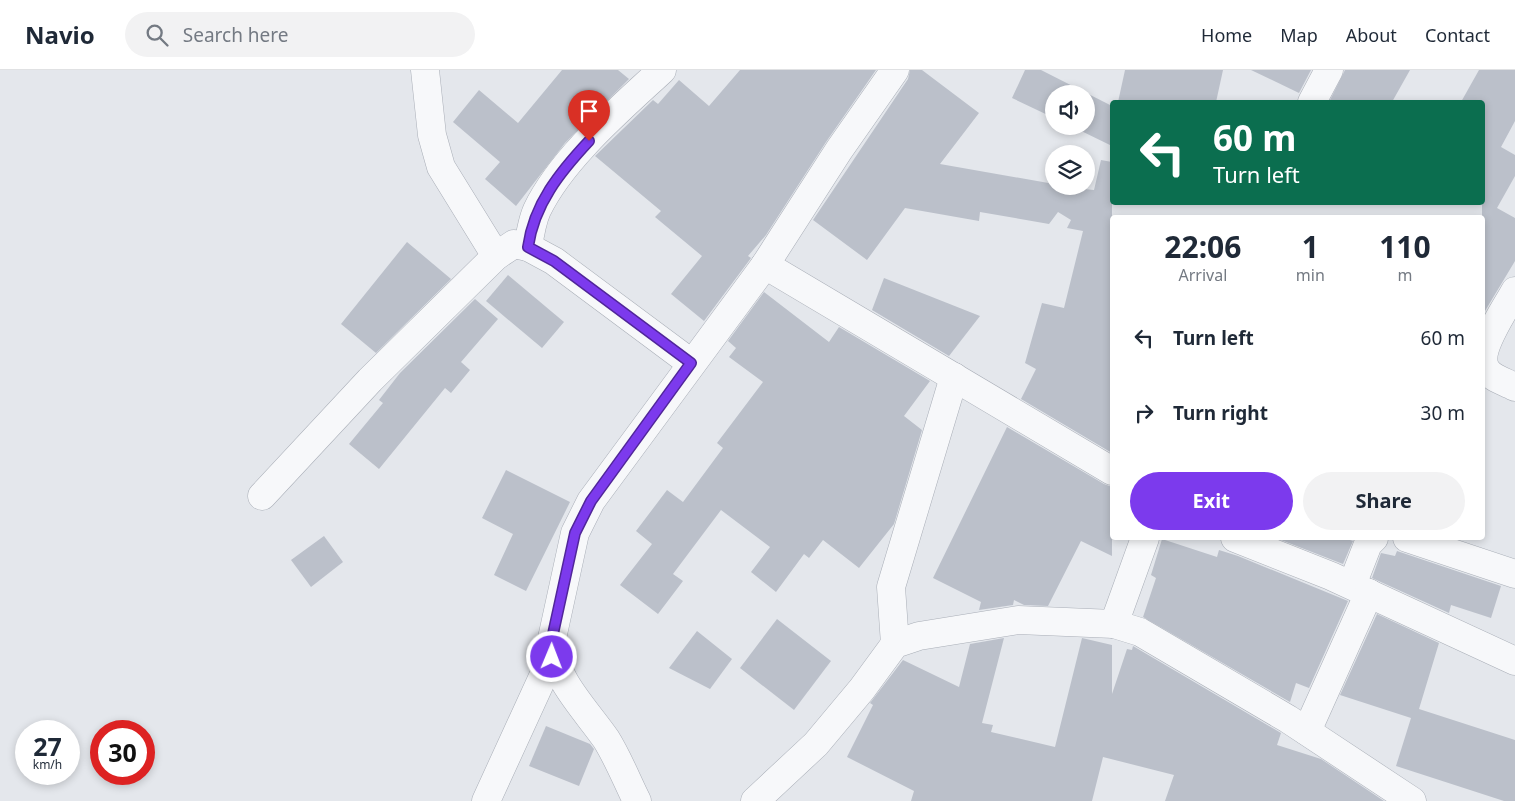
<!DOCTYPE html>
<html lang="en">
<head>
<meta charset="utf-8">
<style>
  :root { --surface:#fff; --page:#f2f2f3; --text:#1f2937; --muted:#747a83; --line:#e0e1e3; --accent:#7c3aed }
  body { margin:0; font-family:"Noto Sans",sans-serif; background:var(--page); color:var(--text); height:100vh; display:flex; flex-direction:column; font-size:19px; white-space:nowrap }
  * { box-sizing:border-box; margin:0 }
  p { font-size:16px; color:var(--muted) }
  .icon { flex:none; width:28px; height:28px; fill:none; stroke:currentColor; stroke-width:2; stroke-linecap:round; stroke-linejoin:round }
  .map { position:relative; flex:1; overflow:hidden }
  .details { position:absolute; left:1110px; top:145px; width:375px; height:325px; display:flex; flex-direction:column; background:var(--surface); border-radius:5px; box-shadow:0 2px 8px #0003 }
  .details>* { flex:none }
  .guide { position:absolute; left:1110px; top:30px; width:375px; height:105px; border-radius:5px; box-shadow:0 2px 8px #0003; background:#0b6e4f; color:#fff; overflow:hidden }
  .fabs { position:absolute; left:1045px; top:15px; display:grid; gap:10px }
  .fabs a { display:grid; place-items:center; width:50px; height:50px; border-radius:50%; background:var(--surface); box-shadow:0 2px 8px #0003; font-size:25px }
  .speed { position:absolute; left:15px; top:650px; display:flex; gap:10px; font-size:25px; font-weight:700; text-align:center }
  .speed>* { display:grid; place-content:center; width:65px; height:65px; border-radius:50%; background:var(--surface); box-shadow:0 2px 8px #0003; line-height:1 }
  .speed small { font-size:12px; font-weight:400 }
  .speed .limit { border:8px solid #d22; background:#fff; color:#111 }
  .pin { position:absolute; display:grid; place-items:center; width:42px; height:42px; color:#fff; margin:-51px -21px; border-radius:50% 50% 50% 0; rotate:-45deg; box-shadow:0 0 5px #0007 }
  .pin .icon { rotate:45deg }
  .me { position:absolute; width:55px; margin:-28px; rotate:1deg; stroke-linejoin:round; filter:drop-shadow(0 0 4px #0008) }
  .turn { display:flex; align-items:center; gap:18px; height:105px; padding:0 20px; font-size:22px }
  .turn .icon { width:65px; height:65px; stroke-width:2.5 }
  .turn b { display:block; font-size:35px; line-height:42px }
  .eta { display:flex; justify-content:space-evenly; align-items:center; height:85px; text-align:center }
  .eta b { font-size:30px; font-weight:700; line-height:35px }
  .primary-button { display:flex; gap:10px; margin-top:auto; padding:10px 20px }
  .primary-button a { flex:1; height:58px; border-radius:30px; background:var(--accent); color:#fff; font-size:20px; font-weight:700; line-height:58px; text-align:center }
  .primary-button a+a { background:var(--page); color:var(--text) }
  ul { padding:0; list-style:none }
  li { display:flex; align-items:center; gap:15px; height:75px; padding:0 20px }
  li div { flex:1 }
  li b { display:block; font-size:19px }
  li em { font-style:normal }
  header { display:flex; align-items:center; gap:30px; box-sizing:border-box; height:70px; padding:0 25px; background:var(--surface); border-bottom:1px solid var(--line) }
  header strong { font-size:24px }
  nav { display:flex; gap:28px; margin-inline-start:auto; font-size:18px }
  .search { width:350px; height:45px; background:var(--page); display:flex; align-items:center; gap:12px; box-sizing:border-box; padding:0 18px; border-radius:28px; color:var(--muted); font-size:19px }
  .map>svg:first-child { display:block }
  .building { fill:#bbc0ca }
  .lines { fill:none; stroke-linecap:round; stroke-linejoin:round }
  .minor-casing { stroke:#a9aeb7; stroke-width:29 }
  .minor { stroke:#f7f8fa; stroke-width:28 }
  .route-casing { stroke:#51269a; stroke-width:12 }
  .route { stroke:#7c3aed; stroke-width:9 }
</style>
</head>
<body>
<header>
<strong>Navio</strong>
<div class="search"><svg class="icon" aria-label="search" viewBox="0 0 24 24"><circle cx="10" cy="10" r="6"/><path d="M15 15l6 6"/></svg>Search here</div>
<nav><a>Home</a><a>Map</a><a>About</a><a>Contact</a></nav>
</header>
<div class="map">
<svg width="1515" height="731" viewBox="0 0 1515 731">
  <rect width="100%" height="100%" fill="#e4e7ec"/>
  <g class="building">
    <polygon points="562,0 618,0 629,9 565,73 516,136 485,109 500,92 453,52 479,20 518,53"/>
    <polygon points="740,0 876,0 826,72 766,165 748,186 751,188 704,251 671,224 702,186 655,147 661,141 595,86 653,30 658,34 679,10 709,36"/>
    <polygon points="910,0 922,0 979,43 940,94 1054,114 1054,116 1094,120 1101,90 1112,92 1112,383 1021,329 1036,299 1025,293 1042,233 1064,238 1083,161 1067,158 1071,150 1058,142 1049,154 980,142 979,151 905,138 867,190 813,150 908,9"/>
    <polygon points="1025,0 1041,0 1112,36 1112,76 1071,56 1086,56 1086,24 1054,24 1054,48 1012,28"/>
    <polygon points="1125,0 1223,0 1216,32 1118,32"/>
    <polygon points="1251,0 1311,0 1299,23"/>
    <polygon points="1345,0 1410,0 1392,32 1329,32"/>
    <polygon points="1479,0 1515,0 1515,51 1501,77 1515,85 1515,106 1497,138 1515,148 1515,191 1482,246 1482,32 1461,32"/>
    <polygon points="407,172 451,209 376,283 341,254"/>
    <polygon points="508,205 564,252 542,278 486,231"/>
    <polygon points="884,208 980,246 949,286 872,240"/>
    <polygon points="764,222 829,272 839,257 930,311 904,346 922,360 894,454 859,498 823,470 809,488 804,484 776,522 751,502 770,477 721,440 673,504 683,511 658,544 620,515 652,474 636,461 667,420 683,432 723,378 717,373 763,312 729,287 736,278 728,271"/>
    <polygon points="475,229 498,249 461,292 470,300 451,323 445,318 379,399 349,374 383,333 379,330 400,303"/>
    <polygon points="1007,357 1104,414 1112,417 1112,486 1081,471 1048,536 1024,535 1014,530 1013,535 979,540 981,532 933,508"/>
    <polygon points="506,400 570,432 526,521 494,505 513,464 482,448"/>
    <polygon points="324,466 343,492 311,517 291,490"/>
    <polygon points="1282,468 1344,468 1353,471 1343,494 1281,470"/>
    <polygon points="1162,469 1217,487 1219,480 1238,486 1348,531 1309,618 1296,613 1290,632 1143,547 1156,508 1151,505"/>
    <polygon points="1397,481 1501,516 1491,548 1451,535 1449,543 1372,508 1381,483 1395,486"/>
    <polygon points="1377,544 1439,573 1419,639 1515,670 1515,731 1504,731 1396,696 1411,648 1340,625"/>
    <polygon points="777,549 831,591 794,640 740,598"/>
    <polygon points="697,561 732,589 710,619 669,598"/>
    <polygon points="1004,568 982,653 993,655 991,662 1055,677 1082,568 1112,575 1112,624 1127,579 1132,580 1133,576 1281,663 1277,675 1321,689 1384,731 1165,731 1174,705 1103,687 1092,731 911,731 914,721 847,687 873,635 870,633 903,590 959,617 970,574"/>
    <polygon points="546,656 590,674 594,679 579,716 529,696"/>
  </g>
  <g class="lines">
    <defs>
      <g id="minor">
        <polyline points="425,0 432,65 441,97 496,186"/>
        <polyline points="1312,32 1329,0"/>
        <path d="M528,177C530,164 532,151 537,140C562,88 620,39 662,0"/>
        <polyline points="765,195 1112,401"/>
        <path d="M1515,221C1506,238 1475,281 1486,299C1491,308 1506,312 1515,317"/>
        <polyline points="262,426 370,310 496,186 514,174 528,177 554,191 691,293"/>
        <polyline points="1235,468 1331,506 1515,591"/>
        <polyline points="1407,468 1515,504"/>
        <polyline points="1352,515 1368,474 1374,468"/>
        <polyline points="1114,554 1145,468"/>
        <polyline points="895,574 891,517 954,307"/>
        <polyline points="1307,661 1369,523"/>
        <polyline points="486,731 552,587"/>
        <path d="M637,731C627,711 618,688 606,669C585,639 555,610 551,573L575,463L591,431L765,195L839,80L895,0"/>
        <polyline points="755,731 816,674 862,619 895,574 919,566 1018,550 1114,554 1140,562 1288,649 1412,731"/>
      </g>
    </defs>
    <use href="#minor" class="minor-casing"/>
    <use href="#minor" class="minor"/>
  </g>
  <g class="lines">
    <defs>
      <path id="route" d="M552,587L551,573L575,463L591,431L691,293L554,191L528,177C534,134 560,102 589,71"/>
    </defs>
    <use href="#route" class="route-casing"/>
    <use href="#route" class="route"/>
  </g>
</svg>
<div class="fabs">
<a><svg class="icon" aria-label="sound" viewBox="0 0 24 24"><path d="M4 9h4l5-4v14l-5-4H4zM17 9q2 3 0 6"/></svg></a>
<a><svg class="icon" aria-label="layers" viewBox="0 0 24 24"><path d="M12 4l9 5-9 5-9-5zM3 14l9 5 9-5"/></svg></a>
</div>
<div class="speed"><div>27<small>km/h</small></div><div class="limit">30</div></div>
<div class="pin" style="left:589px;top:71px;background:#d93025"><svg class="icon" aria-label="arrive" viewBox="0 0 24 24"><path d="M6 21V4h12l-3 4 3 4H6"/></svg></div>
<svg class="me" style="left:552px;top:587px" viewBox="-20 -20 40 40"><circle r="17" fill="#7c3aed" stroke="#fff" stroke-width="3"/><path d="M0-11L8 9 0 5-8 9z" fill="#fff"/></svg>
<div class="guide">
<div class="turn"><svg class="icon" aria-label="left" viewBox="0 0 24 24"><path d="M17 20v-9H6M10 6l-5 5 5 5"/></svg><div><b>60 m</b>Turn left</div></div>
</div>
<section class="details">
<div class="eta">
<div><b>22:06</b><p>Arrival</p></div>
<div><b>1</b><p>min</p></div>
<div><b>110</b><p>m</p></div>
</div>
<ul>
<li><svg class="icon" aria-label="left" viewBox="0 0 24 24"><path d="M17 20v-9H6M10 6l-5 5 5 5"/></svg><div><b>Turn left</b></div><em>60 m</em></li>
<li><svg class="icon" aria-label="right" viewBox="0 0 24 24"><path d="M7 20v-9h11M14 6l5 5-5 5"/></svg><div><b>Turn right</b></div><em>30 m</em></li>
</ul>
<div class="primary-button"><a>Exit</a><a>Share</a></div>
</section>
</div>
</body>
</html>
